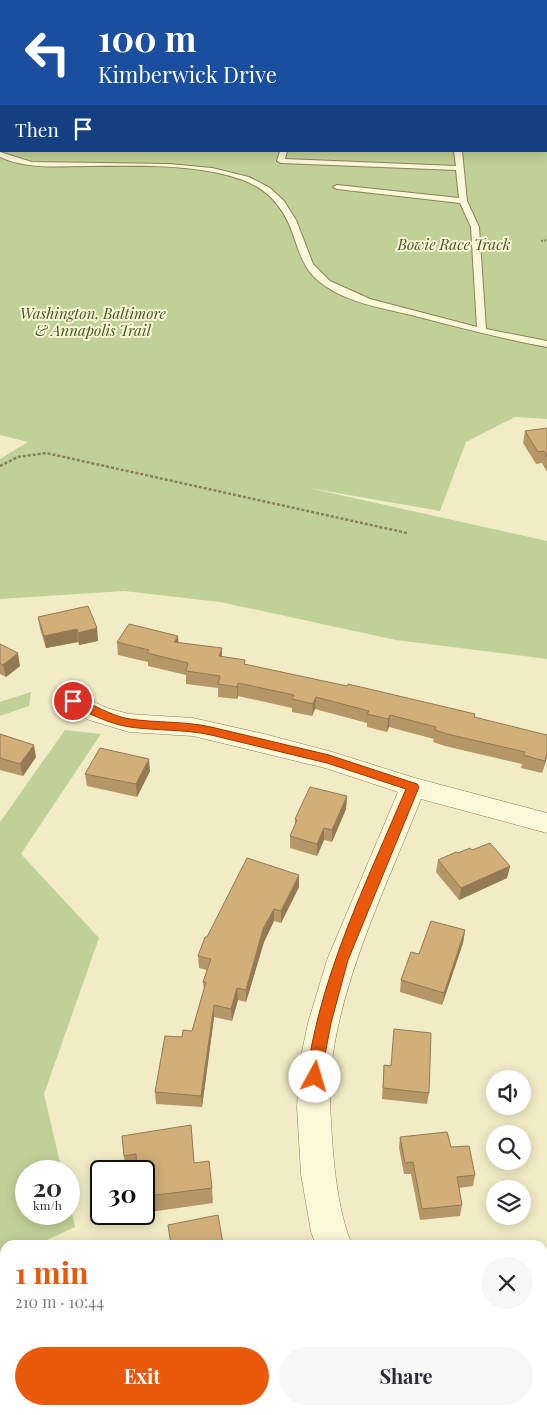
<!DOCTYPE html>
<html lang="en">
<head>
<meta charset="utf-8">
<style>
  :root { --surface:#fff; --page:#f7f7f7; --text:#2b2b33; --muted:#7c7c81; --accent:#ea580c }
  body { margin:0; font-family:"Playfair Display",serif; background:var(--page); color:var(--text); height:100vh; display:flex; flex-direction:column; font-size:19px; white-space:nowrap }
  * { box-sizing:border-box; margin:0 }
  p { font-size:16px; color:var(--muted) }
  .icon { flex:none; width:28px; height:28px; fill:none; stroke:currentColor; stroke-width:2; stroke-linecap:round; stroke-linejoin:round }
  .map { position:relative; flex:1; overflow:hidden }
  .sheet { position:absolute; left:0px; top:1240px; width:548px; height:175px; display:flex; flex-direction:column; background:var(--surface); border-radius:15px 15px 0 0; box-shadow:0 2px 12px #0003 }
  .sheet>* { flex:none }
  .hud { position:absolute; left:0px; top:0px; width:548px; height:152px; box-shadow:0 2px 12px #0003; background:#1a4fa0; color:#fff; overflow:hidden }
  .fabs { position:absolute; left:486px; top:1070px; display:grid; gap:10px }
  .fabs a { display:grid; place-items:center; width:45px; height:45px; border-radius:50%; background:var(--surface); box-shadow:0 2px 12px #0003; font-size:25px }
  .speed { position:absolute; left:15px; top:1160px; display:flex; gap:10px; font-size:25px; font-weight:700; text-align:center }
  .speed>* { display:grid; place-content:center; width:65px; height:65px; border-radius:50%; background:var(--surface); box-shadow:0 2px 12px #0003; line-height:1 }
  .speed small { font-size:12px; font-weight:400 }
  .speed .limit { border:2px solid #111; border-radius:8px; background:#fff; color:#111 }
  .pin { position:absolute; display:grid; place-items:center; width:42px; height:42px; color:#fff; margin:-21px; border:2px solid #fff; border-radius:50%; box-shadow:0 1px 5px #0007 }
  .me { position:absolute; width:55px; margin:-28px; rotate:6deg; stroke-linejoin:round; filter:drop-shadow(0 0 4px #0008) }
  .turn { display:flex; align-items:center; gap:18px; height:105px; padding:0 15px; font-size:22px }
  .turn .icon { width:65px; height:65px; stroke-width:2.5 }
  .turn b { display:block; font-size:35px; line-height:42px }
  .then { display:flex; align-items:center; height:48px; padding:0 15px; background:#0003; gap:10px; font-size:19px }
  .round { display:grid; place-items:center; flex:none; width:52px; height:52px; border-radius:26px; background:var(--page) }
  .headline { display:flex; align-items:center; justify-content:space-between; height:85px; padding:0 15px }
  h1 { font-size:30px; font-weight:700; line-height:38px; color:var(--accent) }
  .primary-button { display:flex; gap:10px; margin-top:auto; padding:10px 15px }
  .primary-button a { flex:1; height:58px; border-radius:30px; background:var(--accent); color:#fff; font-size:20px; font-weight:700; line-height:58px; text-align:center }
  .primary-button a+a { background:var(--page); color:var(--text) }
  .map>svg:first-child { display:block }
  .green { fill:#c0d197; fill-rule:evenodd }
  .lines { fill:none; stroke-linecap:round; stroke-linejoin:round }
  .service-casing { stroke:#8e7f59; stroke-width:2 }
  .minor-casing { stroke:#8e7f59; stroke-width:1 }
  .tertiary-casing { stroke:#8e7f59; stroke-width:1 }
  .path-far1 { stroke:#8e7f59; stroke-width:2; stroke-dasharray:2 1; stroke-linecap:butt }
  .path { stroke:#8e7f59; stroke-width:2.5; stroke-dasharray:3 2; stroke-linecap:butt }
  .service { fill:#fbf7d9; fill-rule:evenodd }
  .minor { fill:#fbf7d9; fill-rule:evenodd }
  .tertiary { fill:#fbf7d9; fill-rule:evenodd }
  .wall { fill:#b59667 }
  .shaded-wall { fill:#937a54 }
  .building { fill:#d2ae78; stroke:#937a54 }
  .route { fill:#ea580c; stroke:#983908 }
  .labels { text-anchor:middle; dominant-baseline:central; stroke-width:4; stroke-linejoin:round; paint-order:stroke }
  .far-park-label { font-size:15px; font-style:italic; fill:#435b23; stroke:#f8f4d5 }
</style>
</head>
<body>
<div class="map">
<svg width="547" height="1415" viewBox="0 0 547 1415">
  <rect width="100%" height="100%" fill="#f1ecc5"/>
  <g class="green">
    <path d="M0,0H547V419L515,417L466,442L440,511L309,488L547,541V659L396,640L220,602L124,591L0,599V459L28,442L0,435ZM1,1H546V151H1Z"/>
    <polygon points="31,692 29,706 0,716 0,702"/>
    <polygon points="65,730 101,734 21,854 99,938 44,1094 62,1171 26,1171 26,1214 69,1214 69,1200 75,1227 36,1245 5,1245 5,1260 0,1262 0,822"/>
  </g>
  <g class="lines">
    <defs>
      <g id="service">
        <rect x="0" y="54" width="1" height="4"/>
        <rect x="546" y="73" width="1" height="4"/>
        <path d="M280,151H287L285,159L456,166L454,151H462L467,201L479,227L486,329L547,341V347C503,339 462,328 419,317C384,308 341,303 314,277C305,268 300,255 296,243C287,214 274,192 243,180C195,163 139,166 89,166C59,166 29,170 0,157V152L32,162L169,164L212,168L249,177L270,188L284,201L296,220L313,264L330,281L370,299L477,327L471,227L460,203L337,189L333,187L337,185L459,198L456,170L281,163L277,161Z"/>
      </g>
      <g id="minor">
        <path d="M73,692L107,708L129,714L193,718L264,734L329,751L415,778L547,813V833L421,799C389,880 343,974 332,1061C328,1092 331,1122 333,1152C336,1183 340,1216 352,1245H316L311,1232L301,1174L297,1107L300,1061L308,1023L327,960L398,792L325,768L193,736L129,732L89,720L64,707L61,701L64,695Z"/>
        <polygon points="384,1410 423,1410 425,1415 386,1415"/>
      </g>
      <g id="tertiary">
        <rect x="517" y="0" width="12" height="1"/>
        <rect x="546" y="108" width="1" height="11"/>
      </g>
    </defs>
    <use href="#service" class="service-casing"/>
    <use href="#minor" class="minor-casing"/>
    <use href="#tertiary" class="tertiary-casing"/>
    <polyline class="path-far1" points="541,241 547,240"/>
    <polyline class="path" points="0,466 18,457 46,453 407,533"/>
    <use href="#service" class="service"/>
    <use href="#minor" class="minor"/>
    <use href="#tertiary" class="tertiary"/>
  </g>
  <g class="wall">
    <polygon points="547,428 547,472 542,463 536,464 523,443 525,431"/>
    <polygon points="38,617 97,628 98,641 79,645 78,642 46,648 40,629"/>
    <polygon points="117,642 178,643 245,664 475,714 475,717 547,757 542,773 521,768 522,764 445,746 433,742 434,739 389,727 387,732 367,727 367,723 315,709 312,716 292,712 292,708 238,696 237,699 218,697 218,688 186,684 186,675 148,666 148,662 118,655"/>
    <polygon points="0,644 20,666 6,677 0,674"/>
    <polygon points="0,734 36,757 23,776 0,770"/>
    <polygon points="150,771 137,797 87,786 85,774"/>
    <polygon points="347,796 346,809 332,842 324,840 317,856 290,848 290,836 295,825 295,819"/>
    <polygon points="472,850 510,866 507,878 459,900 436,872 438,860 458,853"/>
    <polygon points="299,887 281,923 274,921 264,942 246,1002 238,1000 232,1021 214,1017 202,1107 156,1104 155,1092 182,1037 192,1031 204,990 203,982 207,970 199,968 198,956 207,937"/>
    <polygon points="465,930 463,943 442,1005 400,992 401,980 419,954"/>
    <polygon points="394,1029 429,1093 427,1104 382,1099 384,1065 391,1066"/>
    <polygon points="122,1136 194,1163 212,1188 213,1203 150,1212 147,1185 144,1185 144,1171 137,1171 137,1170 126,1171 124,1156"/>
    <polygon points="400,1137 451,1147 475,1175 473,1186 459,1188 462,1205 460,1216 420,1220 411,1174 404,1174 399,1148"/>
    <polygon points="197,1410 280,1410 282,1415 199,1415"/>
  </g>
  <g class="shaded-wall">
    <polygon points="97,628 98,641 79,645 78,633"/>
    <polygon points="77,629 78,642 46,648 44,636"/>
    <polygon points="178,636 179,648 174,642"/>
    <polygon points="222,648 222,661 219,656"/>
    <polygon points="18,653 20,666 6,677 3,665"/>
    <polygon points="238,683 238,696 237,699 237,687"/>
    <polygon points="316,697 315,709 312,716 313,704"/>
    <polygon points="390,715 389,727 387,732 388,719"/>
    <polygon points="34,745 36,757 23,776 20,764"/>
    <polygon points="547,753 547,757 542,773"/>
    <polygon points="149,759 150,771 137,797 136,784"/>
    <polygon points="347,796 346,809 332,842 332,830"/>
    <polygon points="324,828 324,840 317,856 317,844"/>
    <polygon points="510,866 507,878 459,900 461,888"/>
    <polygon points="299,875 299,887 281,923 281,911"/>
    <polygon points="274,909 274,921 264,942 246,1002 246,990 263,929"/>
    <polygon points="465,930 463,943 442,1005 444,993"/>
    <polygon points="237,988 238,1000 232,1021 231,1009"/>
    <polygon points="214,1005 214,1017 202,1107 201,1096"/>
    <polygon points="213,1410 226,1410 226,1415 202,1415"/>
  </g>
  <g class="building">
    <polygon points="547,428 547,457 544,451 538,452 525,431"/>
    <polygon points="88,606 97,628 78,633 77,629 44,636 38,617"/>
    <polygon points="129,624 178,636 174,642 222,648 219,656 245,660 244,664 347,686 348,684 475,714 474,717 547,735 547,753 545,761 523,755 525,752 447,734 435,730 436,727 390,715 388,719 367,714 369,711 316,697 313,704 292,699 294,695 238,683 237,687 218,684 220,676 186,671 188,663 147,653 149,650 117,642"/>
    <polygon points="0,644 18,653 3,665 0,663"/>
    <polygon points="0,734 34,745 20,764 0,758"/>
    <polygon points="100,748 149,759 136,784 85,774"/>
    <polygon points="310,787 347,796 332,830 324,828 317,844 290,836 297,820 295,819"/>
    <polygon points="490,843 510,866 461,888 438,860 456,852 458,853 470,848 472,850"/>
    <polygon points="247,858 299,875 281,911 274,909 263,929 246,990 237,988 231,1009 214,1005 201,1096 155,1092 165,1036 182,1037 183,1030 192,1031 206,982 203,982 211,959 198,956 205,937 207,937"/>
    <polygon points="431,921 465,930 444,993 401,980 411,952 419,954"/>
    <polygon points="394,1029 431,1033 429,1093 383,1088 384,1065 391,1066"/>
    <polygon points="191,1125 194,1163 209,1161 212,1188 148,1196 145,1169 137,1169 136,1154 124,1156 122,1136"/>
    <polygon points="447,1132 451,1147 469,1146 475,1175 457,1177 462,1205 422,1209 413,1162 405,1163 400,1137"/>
    <polygon points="218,1215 223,1244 218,1245 171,1245 168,1225"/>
    <polygon points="542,1326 547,1329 542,1339"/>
    <polygon points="200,1410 213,1410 202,1415"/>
    <polygon points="228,1410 280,1410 282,1415 230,1415"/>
  </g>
  <path class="route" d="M73,697C92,703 110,716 130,719C157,723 184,721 211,727L329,755L417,784L419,787L348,960L331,1023L320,1081L315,1083L310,1081C305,1070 310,1055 312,1044C330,955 371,872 406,789L327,763L211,735C184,729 157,731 130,727C109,724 88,713 69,704L67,701Z"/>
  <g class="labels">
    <g class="far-park-label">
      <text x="454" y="244">Bowie Race Track</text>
      <text x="93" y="313">Washington, Baltimore<tspan x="93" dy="17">&amp; Annapolis Trail</tspan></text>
    </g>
  </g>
</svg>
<div class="fabs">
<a><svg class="icon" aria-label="sound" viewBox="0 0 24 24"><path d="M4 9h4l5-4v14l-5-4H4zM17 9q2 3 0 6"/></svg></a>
<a><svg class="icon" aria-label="search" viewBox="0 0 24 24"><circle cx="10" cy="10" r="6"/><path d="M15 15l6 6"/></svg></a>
<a><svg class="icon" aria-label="layers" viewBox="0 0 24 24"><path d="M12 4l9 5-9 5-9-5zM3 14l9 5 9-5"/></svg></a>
</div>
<div class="speed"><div>20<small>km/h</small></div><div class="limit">30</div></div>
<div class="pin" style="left:73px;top:701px;background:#d93025"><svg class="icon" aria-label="arrive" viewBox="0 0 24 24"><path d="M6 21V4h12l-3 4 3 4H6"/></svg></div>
<svg class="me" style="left:315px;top:1077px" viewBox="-20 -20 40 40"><circle r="19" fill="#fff"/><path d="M0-13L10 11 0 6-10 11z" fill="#ea580c"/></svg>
<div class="hud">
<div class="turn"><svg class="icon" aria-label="left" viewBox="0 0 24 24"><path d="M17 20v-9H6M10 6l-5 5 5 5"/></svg><div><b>100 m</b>Kimberwick Drive</div></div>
<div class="then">Then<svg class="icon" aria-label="arrive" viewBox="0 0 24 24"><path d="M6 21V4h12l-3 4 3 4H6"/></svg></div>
</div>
<section class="sheet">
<div class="headline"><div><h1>1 min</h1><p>210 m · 10:44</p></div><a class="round"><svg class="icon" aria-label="close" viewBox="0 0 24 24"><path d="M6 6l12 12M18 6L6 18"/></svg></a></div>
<div class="primary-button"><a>Exit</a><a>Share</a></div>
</section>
</div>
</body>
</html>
